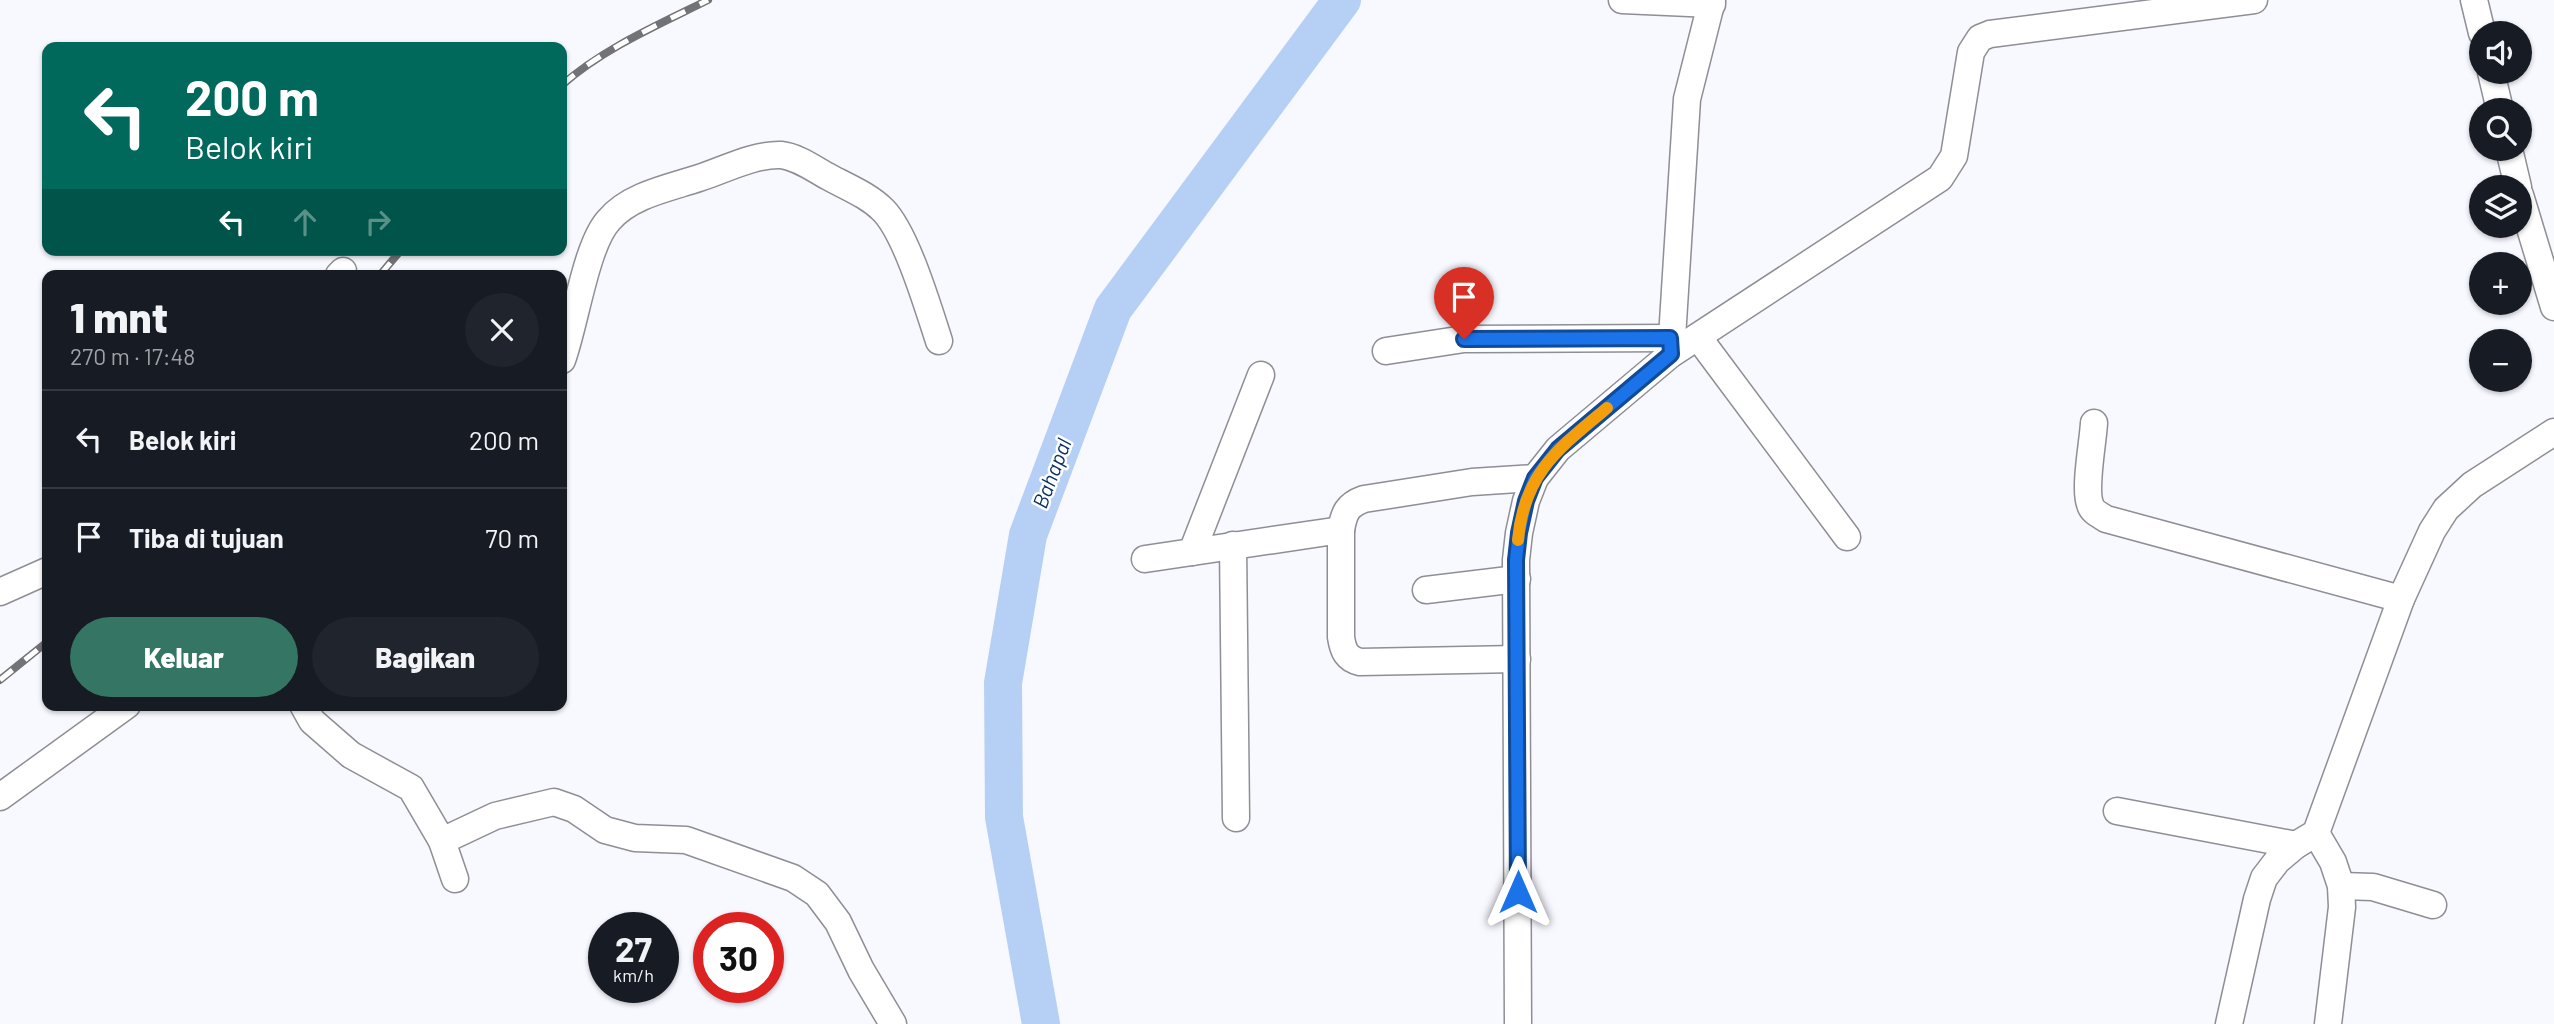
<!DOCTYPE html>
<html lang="id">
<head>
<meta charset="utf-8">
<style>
  :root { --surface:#171b24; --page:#20242c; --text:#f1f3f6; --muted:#9ea1a6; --line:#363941; --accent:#347564 }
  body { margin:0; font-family:Barlow,sans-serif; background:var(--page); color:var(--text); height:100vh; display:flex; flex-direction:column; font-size:26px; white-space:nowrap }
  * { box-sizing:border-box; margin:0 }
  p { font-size:23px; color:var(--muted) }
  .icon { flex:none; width:38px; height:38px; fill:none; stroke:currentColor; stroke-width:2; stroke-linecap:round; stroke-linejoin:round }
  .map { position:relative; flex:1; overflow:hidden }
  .drawer { position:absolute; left:42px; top:270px; width:525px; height:441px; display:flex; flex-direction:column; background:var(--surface); border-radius:14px; box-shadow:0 2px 5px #0004 }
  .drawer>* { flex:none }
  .top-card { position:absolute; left:42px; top:42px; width:525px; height:214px; border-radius:14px; box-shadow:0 2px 5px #0004; background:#00695c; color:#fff; overflow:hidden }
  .buttons { position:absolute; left:2469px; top:21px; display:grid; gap:14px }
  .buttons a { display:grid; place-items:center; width:63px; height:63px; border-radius:50%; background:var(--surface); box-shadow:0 2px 5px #0004; font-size:35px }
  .speed { position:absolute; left:588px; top:912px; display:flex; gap:14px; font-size:35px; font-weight:700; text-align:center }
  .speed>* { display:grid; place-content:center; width:91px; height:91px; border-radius:50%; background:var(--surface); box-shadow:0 2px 5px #0004; line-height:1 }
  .speed small { font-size:18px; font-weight:400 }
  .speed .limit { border:10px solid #d22; background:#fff; color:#111 }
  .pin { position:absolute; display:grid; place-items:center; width:60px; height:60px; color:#fff; margin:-72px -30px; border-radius:50% 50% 50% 0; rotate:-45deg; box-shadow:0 0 7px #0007 }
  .pin .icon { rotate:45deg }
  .me { position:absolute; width:77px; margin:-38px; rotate:0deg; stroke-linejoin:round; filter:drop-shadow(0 0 5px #0008) }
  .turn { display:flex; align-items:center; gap:24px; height:147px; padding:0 28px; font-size:32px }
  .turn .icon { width:91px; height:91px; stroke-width:2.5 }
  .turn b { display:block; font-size:49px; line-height:60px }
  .lanes { display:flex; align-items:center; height:66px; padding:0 28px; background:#0003; justify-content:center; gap:35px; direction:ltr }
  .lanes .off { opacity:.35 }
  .round { display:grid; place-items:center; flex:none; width:74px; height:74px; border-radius:37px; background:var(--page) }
  .head { display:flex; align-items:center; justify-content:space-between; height:119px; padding:0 28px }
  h1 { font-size:42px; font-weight:800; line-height:52px }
  .button { display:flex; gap:14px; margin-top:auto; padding:14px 28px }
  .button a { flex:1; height:80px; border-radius:42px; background:var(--accent); color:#fff; font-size:28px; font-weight:800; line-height:80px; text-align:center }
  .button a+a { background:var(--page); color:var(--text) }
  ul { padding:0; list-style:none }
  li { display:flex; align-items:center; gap:21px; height:98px; padding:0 28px; border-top:2px solid var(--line) }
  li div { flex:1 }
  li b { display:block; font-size:26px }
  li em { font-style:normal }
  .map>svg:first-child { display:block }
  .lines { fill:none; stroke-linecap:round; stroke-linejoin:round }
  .river { stroke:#b6d0f5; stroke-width:38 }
  .minor-casing { stroke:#8e8e94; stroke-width:29 }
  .minor { stroke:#fff; stroke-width:26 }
  .rail-casing { stroke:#737377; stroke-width:8 }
  .rail { stroke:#fff; stroke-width:5; stroke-dasharray:16; stroke-linecap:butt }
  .route-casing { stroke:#114b97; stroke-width:18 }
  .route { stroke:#1a73e8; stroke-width:12 }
  .slow { stroke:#f59e0b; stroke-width:12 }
  .labels { text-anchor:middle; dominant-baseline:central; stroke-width:5; stroke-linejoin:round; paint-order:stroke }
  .water-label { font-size:21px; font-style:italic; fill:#0a3267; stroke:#fff }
</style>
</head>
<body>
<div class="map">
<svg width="2554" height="1024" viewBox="0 0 2554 1024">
  <rect width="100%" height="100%" fill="#f8f8ff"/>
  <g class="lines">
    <polyline class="river" points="1041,1024 1004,817 1003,683 1028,535 1113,309 1342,0"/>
    <defs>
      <g id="minor">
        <polyline points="1622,0 1712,4"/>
        <polyline points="2474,0 2482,33"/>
        <polyline points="2491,72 2500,110"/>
        <polyline points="2509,149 2518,187"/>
        <polyline points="2520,195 2554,307"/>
        <polyline points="339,275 343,271"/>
        <polyline points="1698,337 1847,537"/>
        <polyline points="1386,351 1464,339 1670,338"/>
        <polyline points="1671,354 1687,99 1712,0"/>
        <path d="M562,360C575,325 586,244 609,220C630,195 669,188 699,178C724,170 754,154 781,155C798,157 814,169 829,177C847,187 868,195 883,210C906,233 928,307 939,341"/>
        <path d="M2094,423C2093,442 2084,488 2090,504C2092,512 2100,515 2106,519L2401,599"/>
        <path d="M1341,530C1344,513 1347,505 1364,499L1472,482L1535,478"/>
        <polyline points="1233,545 1236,818"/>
        <polyline points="1192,552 1261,375"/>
        <path d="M1145,559L1341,530V637C1343,651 1347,659 1360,662L1517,659"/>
        <polyline points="1426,590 1517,579"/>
        <polyline points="0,592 47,571"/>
        <polyline points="303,705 312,721 351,755 411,788 442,841 455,879"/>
        <polyline points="0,797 127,705"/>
        <polyline points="2117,811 2296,845"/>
        <polyline points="2316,833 2333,862 2341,886 2342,907 2328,1024"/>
        <polyline points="442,841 495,816 554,802 574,809 605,830 635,838 686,840 793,878 817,894 838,922 861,970 893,1024"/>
        <polyline points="2341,886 2373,887 2433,905"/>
        <polyline points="1518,1024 1516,560 1519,533 1526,501 1535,478 1558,449 1671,354 1940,178 1954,156 1971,52 1980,38 1990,34 2254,0"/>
        <polyline points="2229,1024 2257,899 2264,878 2277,861 2296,845 2316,833 2401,599 2432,531 2446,509 2472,485 2554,432"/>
      </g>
    </defs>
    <use href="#minor" class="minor-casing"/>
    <use href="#minor" class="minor"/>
    <defs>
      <g id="rail">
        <path d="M562,85C604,48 658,25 708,0"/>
        <polyline points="380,275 401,250"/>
        <polyline points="0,680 47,642"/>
      </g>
    </defs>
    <use href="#rail" class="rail-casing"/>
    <use href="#rail" class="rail"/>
  </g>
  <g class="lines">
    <defs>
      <polyline id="route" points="1464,339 1670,338 1671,354 1558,449 1535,478 1526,501 1519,533 1516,560 1518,892"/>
    </defs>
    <use href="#route" class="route-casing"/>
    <use href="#route" class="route"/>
    <path class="slow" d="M1518,540C1524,473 1559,448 1607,408"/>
  </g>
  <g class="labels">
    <g class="water-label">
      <text transform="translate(1051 473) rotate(-69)">Bahapal</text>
    </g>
  </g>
</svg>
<div class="buttons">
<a><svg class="icon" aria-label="sound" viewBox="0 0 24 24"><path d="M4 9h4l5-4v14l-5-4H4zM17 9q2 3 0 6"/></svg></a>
<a><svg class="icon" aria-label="search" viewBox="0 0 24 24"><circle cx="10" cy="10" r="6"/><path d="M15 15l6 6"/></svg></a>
<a><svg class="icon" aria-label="layers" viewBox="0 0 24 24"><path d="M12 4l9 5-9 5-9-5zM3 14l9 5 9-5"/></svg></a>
<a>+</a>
<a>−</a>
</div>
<div class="speed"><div>27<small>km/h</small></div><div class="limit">30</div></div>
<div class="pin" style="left:1464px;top:339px;background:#d93025"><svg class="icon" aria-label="arrive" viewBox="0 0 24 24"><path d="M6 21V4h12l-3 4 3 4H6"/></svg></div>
<svg class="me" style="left:1518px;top:892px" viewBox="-20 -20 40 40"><path d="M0-17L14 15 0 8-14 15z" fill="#1a73e8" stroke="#fff" stroke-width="4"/></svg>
<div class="top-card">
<div class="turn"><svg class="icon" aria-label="left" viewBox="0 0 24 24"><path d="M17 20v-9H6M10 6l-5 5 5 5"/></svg><div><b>200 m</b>Belok kiri</div></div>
<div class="lanes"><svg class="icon" aria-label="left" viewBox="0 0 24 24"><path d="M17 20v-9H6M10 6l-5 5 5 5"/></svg><svg class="icon off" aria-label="ahead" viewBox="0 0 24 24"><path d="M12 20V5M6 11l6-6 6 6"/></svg><svg class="icon off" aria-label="right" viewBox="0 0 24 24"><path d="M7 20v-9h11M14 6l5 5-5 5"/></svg></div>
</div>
<section class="drawer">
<div class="head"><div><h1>1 mnt</h1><p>270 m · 17:48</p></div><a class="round"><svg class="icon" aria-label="close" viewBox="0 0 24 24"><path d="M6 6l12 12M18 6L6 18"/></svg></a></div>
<ul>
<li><svg class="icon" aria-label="left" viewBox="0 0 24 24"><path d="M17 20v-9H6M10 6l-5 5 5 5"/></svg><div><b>Belok kiri</b></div><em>200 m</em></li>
<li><svg class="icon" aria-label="arrive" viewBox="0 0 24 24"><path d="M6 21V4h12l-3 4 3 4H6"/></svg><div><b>Tiba di tujuan</b></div><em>70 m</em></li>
</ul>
<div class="button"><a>Keluar</a><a>Bagikan</a></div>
</section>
</div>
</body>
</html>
